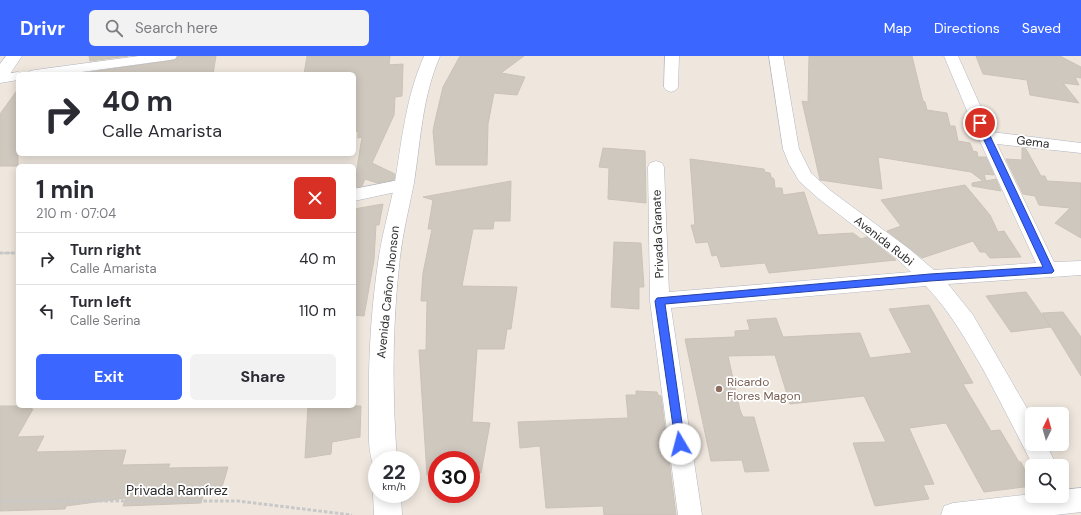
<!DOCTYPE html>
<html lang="en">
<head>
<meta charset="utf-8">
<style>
  :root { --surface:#fff; --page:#f2f2f3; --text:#2b2b33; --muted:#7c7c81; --line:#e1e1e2; --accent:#3b66ff }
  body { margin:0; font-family:"DM Sans",sans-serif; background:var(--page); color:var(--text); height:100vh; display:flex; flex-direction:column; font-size:15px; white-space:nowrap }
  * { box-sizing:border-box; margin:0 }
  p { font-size:13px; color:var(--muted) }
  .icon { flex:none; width:22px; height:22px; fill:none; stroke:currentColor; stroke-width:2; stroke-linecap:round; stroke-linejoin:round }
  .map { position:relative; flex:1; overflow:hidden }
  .sheet { position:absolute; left:16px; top:108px; width:340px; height:244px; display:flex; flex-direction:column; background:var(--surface); border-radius:6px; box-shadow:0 2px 10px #0003 }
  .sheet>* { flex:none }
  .guide { position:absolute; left:16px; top:16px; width:340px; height:84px; border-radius:6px; box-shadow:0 2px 10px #0003; background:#fff; color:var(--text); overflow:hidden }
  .needle { width:26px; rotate:5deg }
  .tools { position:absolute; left:1025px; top:351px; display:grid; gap:8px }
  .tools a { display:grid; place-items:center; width:44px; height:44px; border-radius:6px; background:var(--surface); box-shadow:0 2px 10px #0003; font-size:20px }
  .speed { position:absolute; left:368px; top:395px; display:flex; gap:8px; font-size:20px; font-weight:700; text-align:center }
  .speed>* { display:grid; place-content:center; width:52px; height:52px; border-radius:50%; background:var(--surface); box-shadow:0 2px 10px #0003; line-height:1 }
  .speed small { font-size:10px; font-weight:400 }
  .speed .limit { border:6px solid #d22; background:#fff; color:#111 }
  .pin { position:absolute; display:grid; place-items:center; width:34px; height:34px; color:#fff; margin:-17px; border:2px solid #fff; border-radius:50%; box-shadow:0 1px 4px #0007 }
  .me { position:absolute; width:44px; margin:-22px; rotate:352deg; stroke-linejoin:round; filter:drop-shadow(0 0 3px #0008) }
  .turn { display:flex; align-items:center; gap:14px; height:84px; padding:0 20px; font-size:18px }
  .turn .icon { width:52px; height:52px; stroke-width:2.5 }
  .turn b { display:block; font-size:28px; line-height:34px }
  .round { display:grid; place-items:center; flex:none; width:42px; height:42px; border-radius:6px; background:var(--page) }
  .headline { display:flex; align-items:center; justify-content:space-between; height:68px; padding:0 20px }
  h1 { font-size:24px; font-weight:700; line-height:30px }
  .cta { display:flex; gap:8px; margin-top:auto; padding:8px 20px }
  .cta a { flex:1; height:46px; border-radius:6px; background:var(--accent); color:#fff; font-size:16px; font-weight:700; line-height:46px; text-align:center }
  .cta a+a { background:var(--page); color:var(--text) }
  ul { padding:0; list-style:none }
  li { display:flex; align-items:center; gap:12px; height:52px; padding:0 20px; border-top:1px solid var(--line) }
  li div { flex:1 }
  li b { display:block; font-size:15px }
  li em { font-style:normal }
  header { display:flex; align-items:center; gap:24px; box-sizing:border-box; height:56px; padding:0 20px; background:var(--accent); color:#fff }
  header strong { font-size:19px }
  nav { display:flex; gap:22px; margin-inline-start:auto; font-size:14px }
  .search { width:280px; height:36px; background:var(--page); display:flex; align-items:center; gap:10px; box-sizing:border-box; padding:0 14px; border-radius:6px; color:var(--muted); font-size:15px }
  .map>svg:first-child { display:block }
  .building { fill:#cfc8bf; stroke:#cbc3b7 }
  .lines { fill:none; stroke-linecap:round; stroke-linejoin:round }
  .minor-casing { stroke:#b2b5c1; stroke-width:1 }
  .secondary-casing { stroke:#b2b5c1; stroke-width:1 }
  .path-far1 { stroke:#c8c8c8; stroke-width:2; stroke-dasharray:2.5 1.5; stroke-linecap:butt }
  .path { stroke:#c8c8c8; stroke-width:3; stroke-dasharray:3.5 2; stroke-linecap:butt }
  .minor { fill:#fff; fill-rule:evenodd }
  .secondary { fill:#fff; fill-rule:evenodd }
  .route { fill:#3b66ff; stroke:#2642a6 }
  .education-dot { fill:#8d6e63; stroke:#fff; stroke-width:1.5 }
  .labels { text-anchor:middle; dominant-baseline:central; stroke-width:3.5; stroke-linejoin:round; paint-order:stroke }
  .street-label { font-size:12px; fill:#2d2d2d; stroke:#fff }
  .education-label { font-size:12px; fill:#785e54; stroke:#fff; text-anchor:start }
  .near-street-label { font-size:14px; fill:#2d2d2d; stroke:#fff }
</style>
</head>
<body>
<header>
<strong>Drivr</strong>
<div class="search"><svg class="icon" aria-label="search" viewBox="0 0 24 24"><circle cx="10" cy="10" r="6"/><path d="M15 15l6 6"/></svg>Search here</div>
<nav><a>Map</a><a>Directions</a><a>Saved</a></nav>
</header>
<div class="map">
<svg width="1081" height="459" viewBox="0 0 1081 459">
  <rect width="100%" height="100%" fill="#efe7de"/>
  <g class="building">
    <polygon points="89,0 128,0 90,5"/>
    <polygon points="178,0 216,0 213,18 90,18 90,16 175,4"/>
    <polygon points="307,0 390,0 389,9 403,8 402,40 395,41 394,59 372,107 395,118 394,124 377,127 365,123 362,130 354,131 362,81 358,82 358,75 354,76 354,18 304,18"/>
    <polygon points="460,0 524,0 501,17 525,21 517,39 494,37 488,68 487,109 436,109 433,75 435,65 443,31"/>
    <polygon points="809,0 912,0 923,45 925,46 927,54 947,57 950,70 955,70 958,85 970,87 973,95 977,96 978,101 986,101 994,119 984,118 986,125 996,123 1001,135 972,130 972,127 983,125 971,116 878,101 882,133 820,124 802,45 808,46"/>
    <polygon points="976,0 1060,0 1081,11 1081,22 1075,21 1079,29 1063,27 1079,47 1030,39 1027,24 983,18"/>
    <polygon points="18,33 18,110 0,110 0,58"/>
    <polygon points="603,92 645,95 646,147 608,143 609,112 599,111"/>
    <polygon points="1022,92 1026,93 1041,120 1045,120 1047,125 1081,127 1081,182 1055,167 1070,152 1039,149 1035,140 1023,138 1006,103 1022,104"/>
    <polygon points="690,103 764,113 765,116 770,117 771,121 774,123 775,132 782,132 783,139 804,136 818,179 853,177 861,183 867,181 896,204 769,217 765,207 721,211 717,199 712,200 708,186 696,187 691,169 695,169"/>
    <polygon points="511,125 510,165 494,165 493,173 473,173 462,230 517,231 511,273 507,273 504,293 477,293 472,366 490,367 481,417 471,417 471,404 437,404 437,419 427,419 419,294 426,294 427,245 421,245 423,217 432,173 428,173 433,144 423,141"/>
    <polygon points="965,129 990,159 998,176 1004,175 1021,201 990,202 985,196 980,196 973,185 922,202 887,175 901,170 881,144"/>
    <polygon points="383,148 379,169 376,169 374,204 364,260 354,259 354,153"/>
    <polygon points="614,186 641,187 644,231 639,231 639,253 611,251"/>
    <polygon points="1026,236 1050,270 1042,257 1063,256 1081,281 1081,320 1051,271 1011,276 986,240"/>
    <polygon points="929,249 973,327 963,328 991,375 1000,374 1019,406 1021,406 1032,430 984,436 946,367 909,372 934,428 923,429 929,443 875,450 853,387 886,386 864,340 790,348 775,299 728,300 740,354 743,361 754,361 769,415 745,416 742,404 711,405 685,283 735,281 735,275 750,274 747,264 776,262 783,281 860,277 870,302 912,297 889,253"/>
    <polygon points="636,335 657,336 658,339 661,340 676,459 604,459 603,450 546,452 540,390 520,392 518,366 628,362 626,339 636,339"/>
    <polygon points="0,350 33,350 31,353 33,353 17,381 44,380 36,396 126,394 122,409 170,408 168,412 228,411 222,431 206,431 201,447 123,450 126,442 66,450 65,453 0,455"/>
    <polygon points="308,350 361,350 360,381 332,386 331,398 305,402"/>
  </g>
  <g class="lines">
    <defs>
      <g id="minor">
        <polygon points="139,0 177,0 175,3 170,4 67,18 28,18 30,15 35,14"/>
        <polygon points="665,0 679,0 678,31 676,34 671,36 666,34 664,31"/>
        <path d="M769,0H783L799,93L811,117L831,135L908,192L934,214L1036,207L978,81L944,0H958L992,76L1081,87V97L997,88L1054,206L1081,205V219L948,228L973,259L1032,361V388H1046L1057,410H1033C1017,378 1001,347 984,315C966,284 951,257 926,230L671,252L702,459H678L650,245L648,111L650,107L656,105L662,107L664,111L669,236L911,216L896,202L819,143L799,125L789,108L783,93Z"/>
        <polygon points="18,16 24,18 18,18 18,24 0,27 0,19"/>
        <polygon points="404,123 410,125 412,129 410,133 354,145 354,133"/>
        <polygon points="1081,432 1081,456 1055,459 941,459 944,450 953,447 1032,438 1032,440 1062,440 1062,434"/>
      </g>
      <g id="secondary">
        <polygon points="6,0 22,0 6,24 0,25 0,8"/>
        <path d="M424,0H440C422,42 421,82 414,127C409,152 403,176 400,201C392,269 392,336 397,404H377V414L375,413C367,396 369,375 369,357C368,304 371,252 379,200C383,175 390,151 395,126C402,83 406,41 424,0Z"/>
        <polygon points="377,429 377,438 401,438 402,459 374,459 373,438"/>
      </g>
    </defs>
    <use href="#minor" class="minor-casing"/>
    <use href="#secondary" class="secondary-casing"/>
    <polyline class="path-far1" points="0,197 18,197"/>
    <g class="path">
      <polyline points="0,197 18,197"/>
      <polyline points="0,445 238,445 352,459"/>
    </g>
    <use href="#minor" class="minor"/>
    <use href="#secondary" class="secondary"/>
  </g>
  <polygon class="route" points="980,65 984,67 1054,215 1052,217 930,225 665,248 685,388 684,391 680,393 676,391 655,245 657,242 930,218 1043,211 976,67"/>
  <circle class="education-dot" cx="719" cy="333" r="4"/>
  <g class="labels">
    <g class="street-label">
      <text transform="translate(1033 86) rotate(7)">Gema</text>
      <text transform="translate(658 178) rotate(-92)">Privada Granate</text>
      <text transform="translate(884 185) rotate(38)">Avenida Rubi</text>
      <text transform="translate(388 236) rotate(-84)">Avenida Cañon Jhonson</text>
    </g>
    <g class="education-label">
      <text x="727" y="326">Ricardo<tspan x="727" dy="14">Flores Magon</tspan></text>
    </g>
    <g class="near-street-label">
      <text x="177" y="434">Privada Ramírez</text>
    </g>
  </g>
</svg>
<div class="tools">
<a><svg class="needle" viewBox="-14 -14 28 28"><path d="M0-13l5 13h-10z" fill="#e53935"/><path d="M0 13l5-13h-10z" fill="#7c7c81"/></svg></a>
<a><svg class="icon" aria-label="search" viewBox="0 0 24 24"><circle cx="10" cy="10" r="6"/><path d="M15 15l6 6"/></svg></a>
</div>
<div class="speed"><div>22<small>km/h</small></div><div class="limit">30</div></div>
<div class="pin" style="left:980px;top:67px;background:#d93025"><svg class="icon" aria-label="arrive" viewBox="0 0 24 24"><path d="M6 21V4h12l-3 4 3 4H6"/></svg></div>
<svg class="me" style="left:680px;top:388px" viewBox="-20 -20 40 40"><circle r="19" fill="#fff"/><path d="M0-13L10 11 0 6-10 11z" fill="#3b66ff"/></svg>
<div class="guide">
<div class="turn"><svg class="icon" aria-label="right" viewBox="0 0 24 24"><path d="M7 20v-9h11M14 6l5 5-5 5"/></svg><div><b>40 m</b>Calle Amarista</div></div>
</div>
<section class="sheet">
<div class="headline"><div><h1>1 min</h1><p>210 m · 07:04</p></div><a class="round" style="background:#d93025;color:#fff"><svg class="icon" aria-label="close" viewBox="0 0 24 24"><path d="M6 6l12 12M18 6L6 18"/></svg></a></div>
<ul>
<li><svg class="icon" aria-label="right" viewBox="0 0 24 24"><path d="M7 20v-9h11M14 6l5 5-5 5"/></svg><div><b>Turn right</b><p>Calle Amarista</p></div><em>40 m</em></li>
<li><svg class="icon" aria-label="left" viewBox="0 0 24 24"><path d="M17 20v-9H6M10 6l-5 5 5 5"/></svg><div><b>Turn left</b><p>Calle Serina</p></div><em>110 m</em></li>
</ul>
<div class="cta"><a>Exit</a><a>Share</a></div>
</section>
</div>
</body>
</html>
